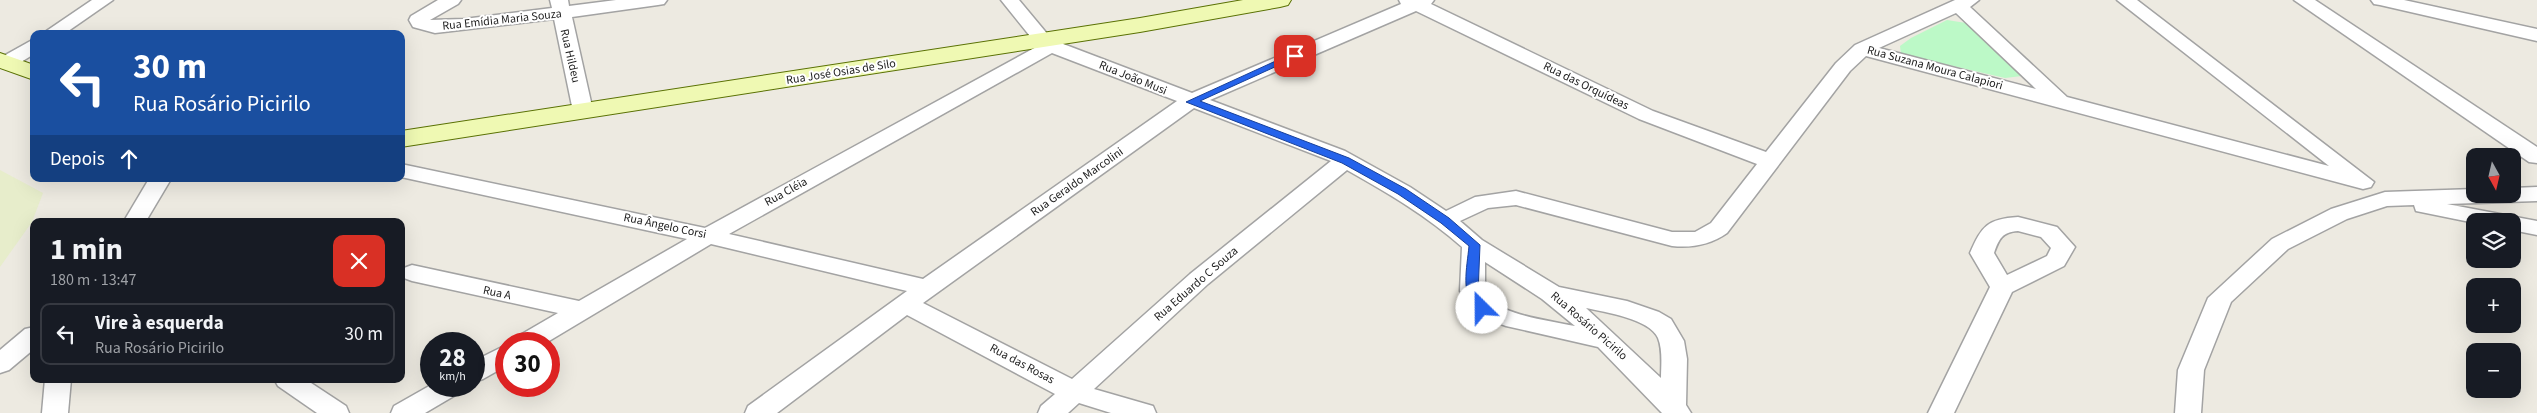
<!DOCTYPE html>
<html lang="pt">
<head>
<meta charset="utf-8">
<style>
  :root { --surface:#171b24; --page:#242831; --text:#f1f3f6; --muted:#9ea1a6; --line:#363941 }
  body { margin:0; font-family:"Source Sans 3",sans-serif; background:var(--page); color:var(--text); height:100vh; display:flex; flex-direction:column; font-size:19px; white-space:nowrap }
  * { box-sizing:border-box; margin:0 }
  p { font-size:16px; color:var(--muted) }
  .icon { flex:none; width:28px; height:28px; fill:none; stroke:currentColor; stroke-width:2; stroke-linecap:round; stroke-linejoin:round }
  .map { position:relative; flex:1; overflow:hidden }
  .side { position:absolute; left:30px; top:218px; width:375px; height:165px; display:flex; flex-direction:column; background:var(--surface); border-radius:10px; box-shadow:0 5px 20px #0002 }
  .side>* { flex:none }
  .guide { position:absolute; left:30px; top:30px; width:375px; height:152px; border-radius:10px; box-shadow:0 5px 20px #0002; background:#1a4fa0; color:#fff; overflow:hidden }
  .needle { width:32px; rotate:172deg }
  .tools { position:absolute; left:2466px; top:148px; display:grid; gap:10px }
  .tools a { display:grid; place-items:center; width:55px; height:55px; border-radius:10px; background:var(--surface); box-shadow:0 5px 20px #0002; font-size:25px }
  .speed { position:absolute; left:420px; top:332px; display:flex; gap:10px; font-size:25px; font-weight:700; text-align:center }
  .speed>* { display:grid; place-content:center; width:65px; height:65px; border-radius:50%; background:var(--surface); box-shadow:0 5px 20px #0002; line-height:1 }
  .speed small { font-size:12px; font-weight:400 }
  .speed .limit { border:8px solid #d22; background:#fff; color:#111 }
  .pin { position:absolute; display:grid; place-items:center; width:42px; height:42px; color:#fff; margin:-21px; border-radius:10px; box-shadow:0 2px 8px #0006 }
  .me { position:absolute; width:55px; margin:-28px; rotate:337deg; stroke-linejoin:round; filter:drop-shadow(0 0 4px #0008) }
  .turn { display:flex; align-items:center; gap:18px; height:105px; padding:0 20px; font-size:22px }
  .turn .icon { width:65px; height:65px; stroke-width:2.5 }
  .turn b { display:block; font-size:35px; line-height:42px }
  .then { display:flex; align-items:center; height:48px; padding:0 20px; background:#0003; gap:10px; font-size:19px }
  .round { display:grid; place-items:center; flex:none; width:52px; height:52px; border-radius:10px; background:var(--page) }
  .head { display:flex; align-items:center; justify-content:space-between; height:85px; padding:0 20px }
  h1 { font-size:30px; font-weight:700; line-height:38px }
  ul { padding:0; list-style:none }
  li { display:flex; align-items:center; gap:15px; height:62px; margin:0 10px 8px; padding:0 10px; border:2px solid var(--line); border-radius:10px }
  li div { flex:1 }
  li b { display:block; font-size:19px }
  li em { font-style:normal }
  .map>svg:first-child { display:block }
  .farmland { fill:#e7edcb }
  .park { fill:#bcf9c7 }
  .lines { fill:none; stroke-linecap:round; stroke-linejoin:round }
  .street-casing { stroke:#a3a3a3; stroke-width:3 }
  .secondary-casing { stroke:#5a7104; stroke-width:2 }
  .street { fill:#fff; fill-rule:evenodd }
  .secondary { fill:#eff9b3; fill-rule:evenodd }
  .route { fill:#2563eb; stroke:#184099 }
  .labels { text-anchor:middle; dominant-baseline:central; stroke-width:4; stroke-linejoin:round; paint-order:stroke }
  .street-label { font-size:12px; fill:#1c1c1c; stroke:#fff }
</style>
</head>
<body>
<div class="map">
<svg width="2537" height="413" viewBox="0 0 2537 413">
  <rect width="100%" height="100%" fill="#edeae1"/>
  <polygon class="farmland" points="0,170 43,193 32,222 0,267"/>
  <polygon class="park" points="1947,20 1966,23 2022,76 2005,78 1901,54 1900,46 1911,38"/>
  <g class="lines">
    <defs>
      <g id="street">
        <polygon points="92,0 113,0 64,34 42,34"/>
        <polygon points="438,0 461,0 458,4 430,20 464,19 552,8 550,0 568,0 569,6 616,0 667,0 664,4 658,5 572,17 593,111 590,115 583,117 576,115 573,111 554,19 435,33 413,27 409,20 411,16"/>
        <path d="M1001,0H1019L1049,36L1058,42L1192,93L1401,4L1399,0H1434L1431,4L1653,111L1766,152L1836,63L1855,45L1955,0H1979L1970,7L2067,97L2329,166L2117,0H2137L2374,182L2371,187L2363,189L1866,56L1850,71L1727,233C1710,245 1692,248 1672,246L1516,205L1488,208L1460,221L1482,240L1559,287L1627,301L1659,312L1671,319L1684,341L1687,359L1686,405L1691,413H1662L1598,347L1506,326L1474,314L1466,308L1460,291L1462,247C1427,216 1388,193 1347,170L1208,284L1094,389L1153,406L1156,413H1111L1079,403L1068,413H1038L1041,406L1055,394L907,315L777,413H745L748,406L907,291L711,244L544,344H511L515,338L558,313L412,281L404,278L401,275L404,268L412,265L579,301L687,239L401,177V164L705,228L1038,46ZM1416,11L1639,119L1757,164L1711,223L1695,232H1672L1516,191L1475,197L1446,211L1410,187L1345,151L1210,100ZM1956,13L2036,89L1879,48ZM1052,53L1177,101L923,279L729,234ZM1194,108L1331,161L1190,274L1072,379L923,303ZM1485,262L1542,299L1575,326C1546,320 1509,316 1485,298ZM1586,308C1605,312 1650,319 1658,338C1663,350 1661,366 1661,378Z"/>
        <polygon points="2294,0 2315,0 2537,147 2537,163 2529,162"/>
        <polygon points="2371,0 2404,0 2537,29 2537,41 2380,5 2374,4"/>
        <polygon points="34,39 34,54 13,67 0,67 0,58"/>
        <polygon points="149,179 171,179 146,221 124,221"/>
        <polygon points="2537,187 2537,201 2447,204 2537,221 2537,235 2512,230 2512,221 2475,223 2416,211 2414,205 2387,206 2347,219 2288,249 2231,302 2204,370 2201,413 2175,413 2178,370 2208,298 2272,239 2331,209 2385,192 2475,189 2475,194 2512,194 2512,188"/>
        <path d="M2018,217L2057,227L2075,247L2064,266L2012,292L1954,413H1928L1990,287L1970,253C1982,226 1987,219 2018,217ZM2018,231L2041,237L2051,248L2047,256L2007,275L1994,253C1999,239 2002,232 2018,231Z"/>
        <polygon points="34,327 34,349 9,370 0,373 0,350 25,329"/>
        <polygon points="506,345 506,366 483,379 474,382 474,361"/>
        <polygon points="45,379 71,379 68,413 42,413"/>
        <polygon points="274,379 305,379 346,406 349,413 317,413 278,386"/>
        <polygon points="431,385 463,386 459,393 425,413 391,413 394,406"/>
      </g>
      <g id="secondary">
        <polygon points="1243,0 1291,0 1288,5 1280,7 1140,32 401,147 401,131 1140,18"/>
        <polygon points="0,53 34,65 34,80 0,68"/>
      </g>
    </defs>
    <use href="#street" class="street-casing"/>
    <use href="#secondary" class="secondary-casing"/>
    <use href="#street" class="street"/>
    <use href="#secondary" class="secondary"/>
  </g>
  <path class="route" d="M1291,54L1299,56L1200,101L1349,158L1406,189L1449,218L1480,245L1478,294L1481,301L1488,308L1486,311H1477C1460,295 1467,268 1469,246L1441,223L1398,194L1342,163L1186,102Z"/>
  <g class="labels">
    <g class="street-label">
      <text transform="translate(502 20) rotate(-6)">Rua Emídia Maria Souza</text>
      <text transform="translate(570 56) rotate(77)">Rua Hildeu</text>
      <text transform="translate(1935 68) rotate(15)">Rua Suzana Moura Calapiori</text>
      <text transform="translate(841 72) rotate(-9)">Rua José Osias de Silo</text>
      <text transform="translate(1133 78) rotate(22)">Rua João Musi</text>
      <text transform="translate(1586 86) rotate(26)">Rua das Orquídeas</text>
      <text transform="translate(1077 182) rotate(-35)">Rua Geraldo Marcolini</text>
      <text transform="translate(786 192) rotate(-29)">Rua Cléia</text>
      <text transform="translate(665 226) rotate(12)">Rua Ângelo Corsi</text>
      <text transform="translate(1196 284) rotate(-41)">Rua Eduardo C Souza</text>
      <text transform="translate(497 293) rotate(12)">Rua A</text>
      <text transform="translate(1589 326) rotate(41)">Rua Rosário Picirilo</text>
      <text transform="translate(1022 364) rotate(28)">Rua das Rosas</text>
    </g>
  </g>
</svg>
<div class="tools">
<a><svg class="needle" viewBox="-14 -14 28 28"><path d="M0-13l5 13h-10z" fill="#e53935"/><path d="M0 13l5-13h-10z" fill="#9ea1a6"/></svg></a>
<a><svg class="icon" aria-label="layers" viewBox="0 0 24 24"><path d="M12 4l9 5-9 5-9-5zM3 14l9 5 9-5"/></svg></a>
<a>+</a>
<a>−</a>
</div>
<div class="speed"><div>28<small>km/h</small></div><div class="limit">30</div></div>
<div class="pin" style="left:1295px;top:56px;background:#d93025"><svg class="icon" aria-label="arrive" viewBox="0 0 24 24"><path d="M6 21V4h12l-3 4 3 4H6"/></svg></div>
<svg class="me" style="left:1482px;top:308px" viewBox="-20 -20 40 40"><circle r="19" fill="#fff"/><path d="M0-13L10 11 0 6-10 11z" fill="#2563eb"/></svg>
<div class="guide">
<div class="turn"><svg class="icon" aria-label="left" viewBox="0 0 24 24"><path d="M17 20v-9H6M10 6l-5 5 5 5"/></svg><div><b>30 m</b>Rua Rosário Picirilo</div></div>
<div class="then">Depois<svg class="icon" aria-label="ahead" viewBox="0 0 24 24"><path d="M12 20V5M6 11l6-6 6 6"/></svg></div>
</div>
<section class="side">
<div class="head"><div><h1>1 min</h1><p>180 m · 13:47</p></div><a class="round" style="background:#d93025;color:#fff"><svg class="icon" aria-label="close" viewBox="0 0 24 24"><path d="M6 6l12 12M18 6L6 18"/></svg></a></div>
<ul>
<li><svg class="icon" aria-label="left" viewBox="0 0 24 24"><path d="M17 20v-9H6M10 6l-5 5 5 5"/></svg><div><b>Vire à esquerda</b><p>Rua Rosário Picirilo</p></div><em>30 m</em></li>
</ul>
</section>
</div>
</body>
</html>
